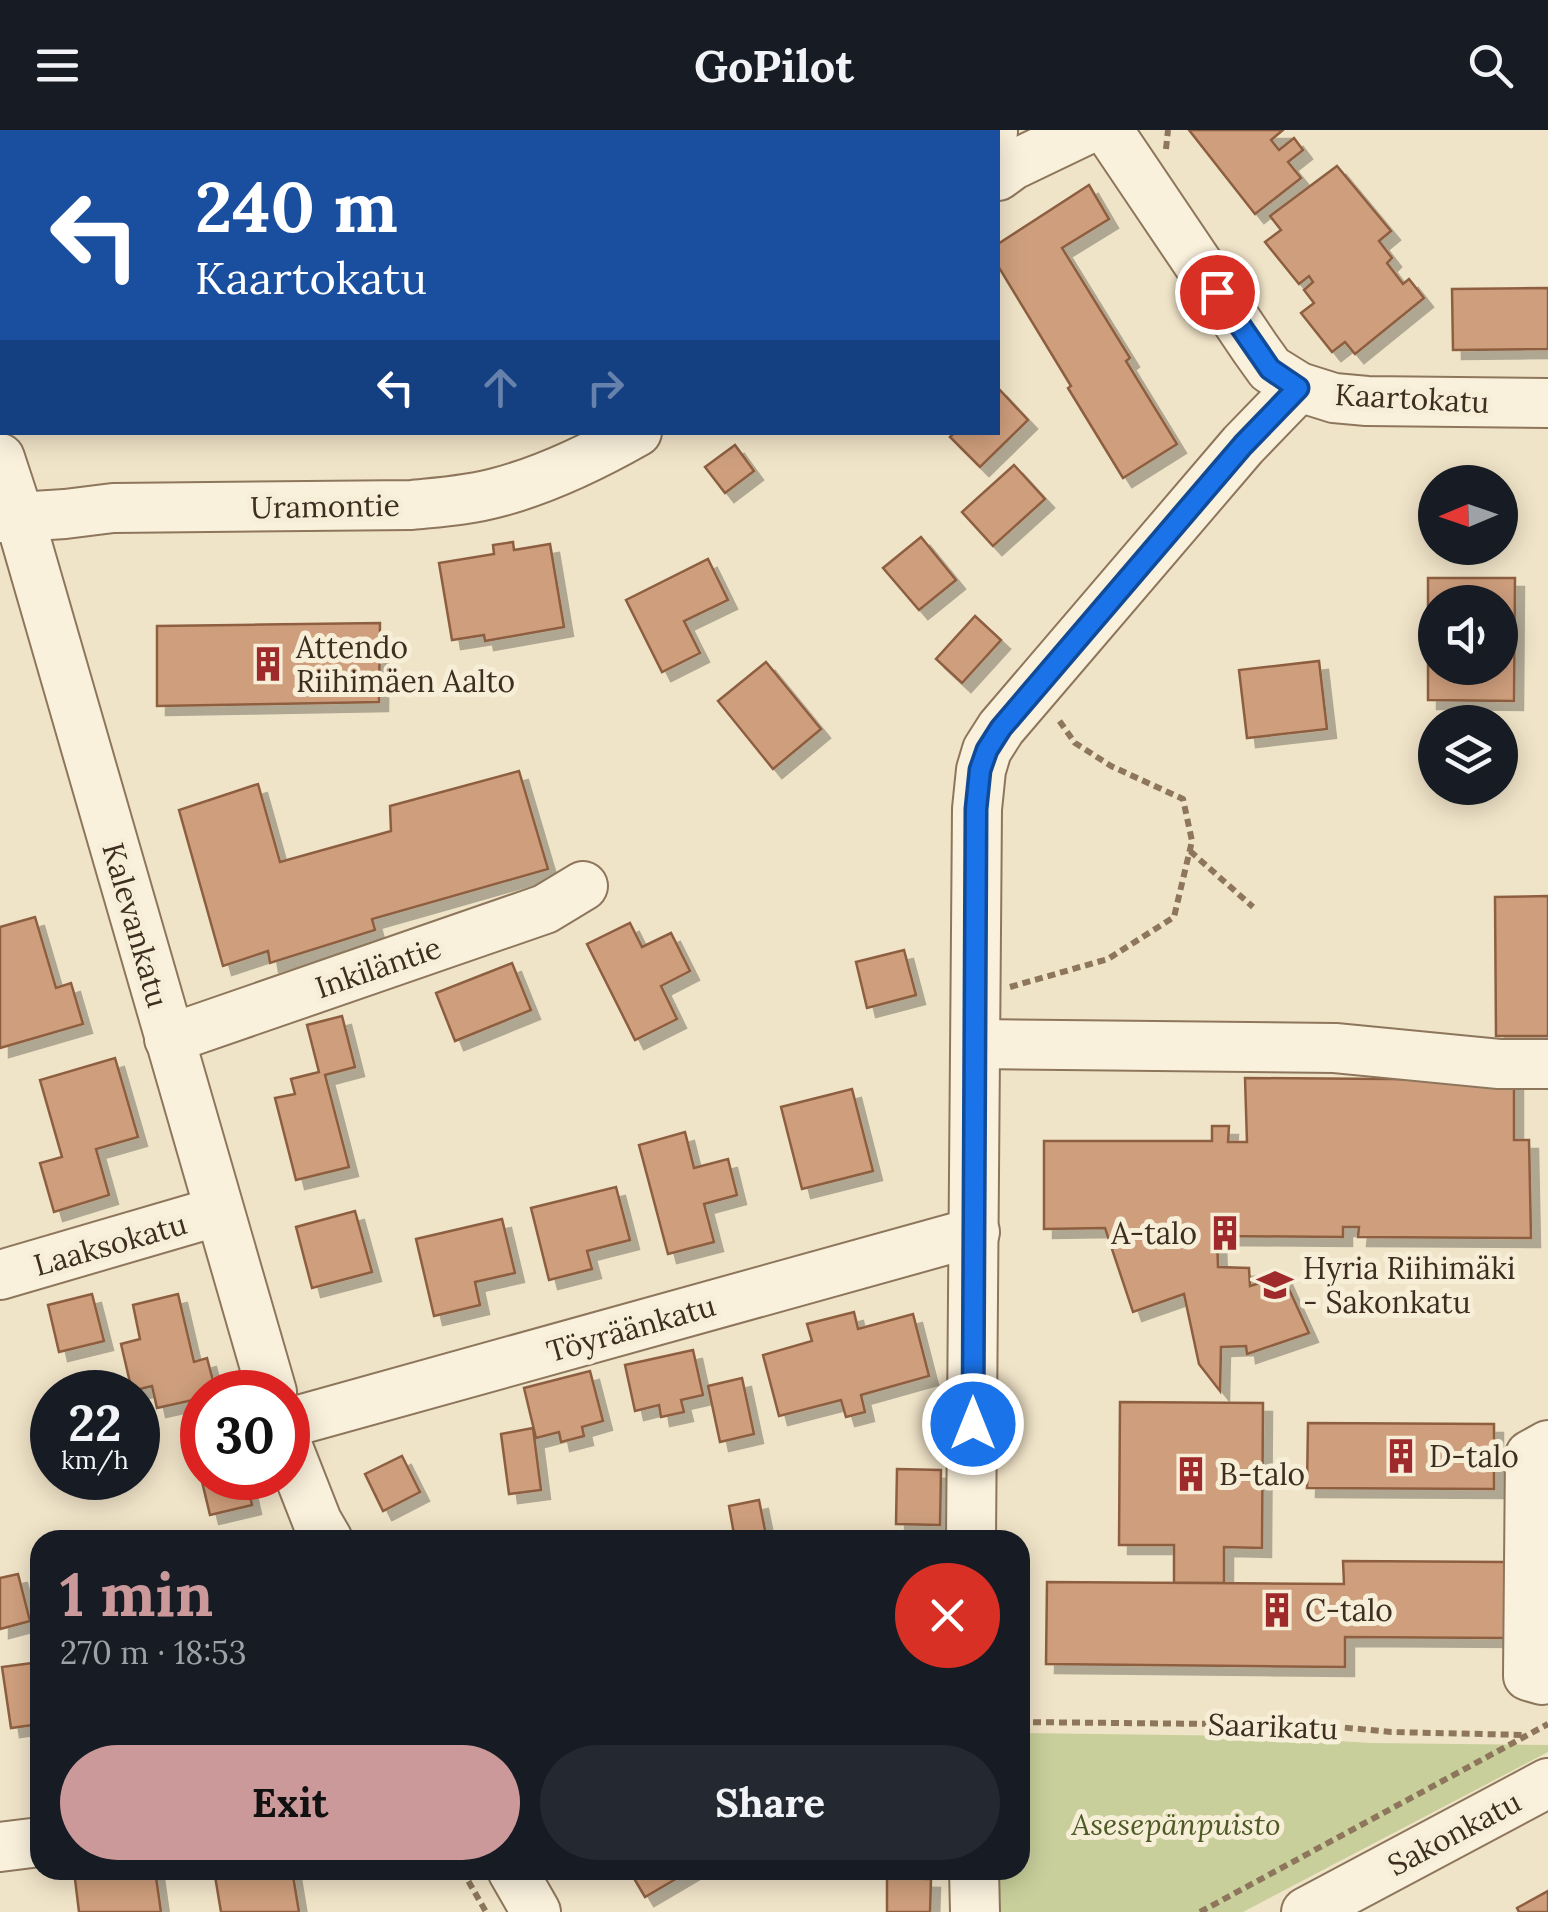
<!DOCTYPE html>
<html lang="en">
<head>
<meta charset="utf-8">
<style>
  :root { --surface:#171b24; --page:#242831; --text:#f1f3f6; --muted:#9ea1a6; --accent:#cc999b }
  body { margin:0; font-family:Lora,serif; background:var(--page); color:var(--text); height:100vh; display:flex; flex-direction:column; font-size:38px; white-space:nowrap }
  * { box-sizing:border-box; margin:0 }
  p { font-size:32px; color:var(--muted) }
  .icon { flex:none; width:55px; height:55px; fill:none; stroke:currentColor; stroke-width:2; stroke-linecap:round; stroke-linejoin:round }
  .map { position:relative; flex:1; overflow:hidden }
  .sheet { position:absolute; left:30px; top:1400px; width:1000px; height:350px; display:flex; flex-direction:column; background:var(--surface); border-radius:30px; box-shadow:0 5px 25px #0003 }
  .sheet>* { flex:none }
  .top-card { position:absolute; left:0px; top:0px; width:1000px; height:305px; box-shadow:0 5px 25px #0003; background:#1a4fa0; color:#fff; overflow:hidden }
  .needle { width:65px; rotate:268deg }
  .controls { position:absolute; left:1418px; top:335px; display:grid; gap:20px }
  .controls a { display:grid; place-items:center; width:100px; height:100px; border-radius:50%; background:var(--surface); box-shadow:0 5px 25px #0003; font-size:50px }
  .speed { position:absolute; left:30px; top:1240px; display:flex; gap:20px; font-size:50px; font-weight:700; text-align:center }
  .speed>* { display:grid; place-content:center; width:130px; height:130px; border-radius:50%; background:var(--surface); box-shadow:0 5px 25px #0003; line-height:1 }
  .speed small { font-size:25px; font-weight:400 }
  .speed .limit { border:15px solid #d22; background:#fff; color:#111 }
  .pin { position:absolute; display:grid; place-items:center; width:85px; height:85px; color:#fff; margin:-42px; border:5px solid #fff; border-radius:50%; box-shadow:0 2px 10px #0007 }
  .me { position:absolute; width:110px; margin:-55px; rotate:0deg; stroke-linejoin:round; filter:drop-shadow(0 0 8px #0008) }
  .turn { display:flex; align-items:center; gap:35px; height:210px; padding:0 30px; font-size:45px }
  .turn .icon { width:130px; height:130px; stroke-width:2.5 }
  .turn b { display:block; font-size:70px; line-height:85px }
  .lanes { display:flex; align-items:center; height:95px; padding:0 30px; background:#0003; justify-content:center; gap:50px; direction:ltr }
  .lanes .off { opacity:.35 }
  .round { display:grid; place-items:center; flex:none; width:105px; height:105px; border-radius:52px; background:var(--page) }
  .overview { display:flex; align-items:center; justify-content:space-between; height:170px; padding:0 30px }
  h1 { font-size:60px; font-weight:700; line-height:75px; color:var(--accent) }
  .button { display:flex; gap:20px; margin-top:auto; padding:20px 30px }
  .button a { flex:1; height:115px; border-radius:60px; background:var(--accent); color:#111; font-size:40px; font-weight:700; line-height:115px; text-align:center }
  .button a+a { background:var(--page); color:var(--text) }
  header { display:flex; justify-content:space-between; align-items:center; height:130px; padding:0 30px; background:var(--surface); font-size:45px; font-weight:700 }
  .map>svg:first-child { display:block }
  .green { fill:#c9cf9b }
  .building { fill:#cf9f7d; stroke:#8d5f41; stroke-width:2.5; fill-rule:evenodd; filter:url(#shadow) }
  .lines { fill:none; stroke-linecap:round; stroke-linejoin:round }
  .minor-casing { stroke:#8d765c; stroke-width:52 }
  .path { stroke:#8d765c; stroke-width:6; stroke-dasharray:8 5; stroke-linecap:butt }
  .minor { stroke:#faf1dc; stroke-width:48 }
  .route-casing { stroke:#114b97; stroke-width:25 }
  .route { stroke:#1a73e8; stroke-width:18 }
  .labels { text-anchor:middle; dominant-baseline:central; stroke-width:10; stroke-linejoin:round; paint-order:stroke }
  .street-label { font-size:30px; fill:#3d2e20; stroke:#f7eed8 }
  .poi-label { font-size:30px; fill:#3d2e20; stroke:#f7eed8; text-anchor:start }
  .park-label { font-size:30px; font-style:italic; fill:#4d5a26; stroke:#f7eed8 }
</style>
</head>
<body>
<header><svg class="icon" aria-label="menu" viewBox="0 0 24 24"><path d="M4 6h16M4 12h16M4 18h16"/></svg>GoPilot<svg class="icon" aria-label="search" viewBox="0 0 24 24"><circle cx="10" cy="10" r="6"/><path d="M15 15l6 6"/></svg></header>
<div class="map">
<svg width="1548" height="1782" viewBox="0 0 1548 1782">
  <defs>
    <filter id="shadow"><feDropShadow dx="9" dy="9" stdDeviation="0" flood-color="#0004"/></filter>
  </defs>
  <rect width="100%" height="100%" fill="#f0e4c8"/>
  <polygon class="green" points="1020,1603 1251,1606 1371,1613 1548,1615 1548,1622 1243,1782 994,1782 993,1740 1020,1740"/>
  <g class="building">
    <polygon points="772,0 876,0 878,2 774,2"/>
    <polygon points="1189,0 1283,0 1271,10 1279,20 1294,8 1303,20 1288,32 1301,48 1255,84"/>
    <polygon points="1337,36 1391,101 1379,111 1392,128 1387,133 1403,154 1409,149 1424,168 1355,224 1345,212 1332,222 1301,183 1314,173 1304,160 1313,152 1309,146 1299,154 1265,112 1281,100 1270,86"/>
    <polygon points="1089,55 1109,89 1062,118 1130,228 1126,231 1177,314 1123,348 1068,258 1071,256 998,136 998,114"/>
    <polygon points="1548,158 1548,219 1453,220 1452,159"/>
    <polygon points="999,259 1028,290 980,337 950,307 955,302 998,302"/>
    <polygon points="735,315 754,341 725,363 705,337"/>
    <polygon points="1014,335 1045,369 993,416 962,382"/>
    <polygon points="921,407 956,450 919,480 883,438"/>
    <polygon points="513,412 514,420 550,414 564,497 485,511 484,505 452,510 439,433 494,424 493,415"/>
    <polygon points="708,429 728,470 684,491 700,523 662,542 626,470"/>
    <path d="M1428,448H1515L1514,571L1428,570ZM1435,472H1500V538H1435Z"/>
    <polygon points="975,486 1001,510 962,553 936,529"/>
    <polygon points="380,493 379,572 157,576 157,496"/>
    <polygon points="1319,531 1327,599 1247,608 1239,540"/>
    <polygon points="766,532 821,599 773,639 718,571"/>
    <polygon points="519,641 548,739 372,789 375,800 270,833 268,821 223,836 179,680 258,654 280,732 391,701 390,676"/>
    <polygon points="1548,766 1548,906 1496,906 1495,767"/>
    <polygon points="35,787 56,858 71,853 83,894 0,918 0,797"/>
    <polygon points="630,793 642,817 671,803 690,841 661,856 677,889 635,910 587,814"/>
    <polygon points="904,820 916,865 867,878 856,832"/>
    <polygon points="512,833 531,880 455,911 436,863"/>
    <polygon points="342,886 355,937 325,945 349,1037 296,1050 275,968 295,964 291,949 319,942 307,895"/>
    <polygon points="115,928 138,1007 96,1019 109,1065 54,1082 40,1033 62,1027 40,950"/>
    <polygon points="1245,948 1514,950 1514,1010 1529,1010 1531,1108 1358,1107 1359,1097 1343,1097 1343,1107 1217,1106 1218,1137 1249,1138 1250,1156 1283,1146 1309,1203 1247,1224 1246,1216 1221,1217 1220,1261 1199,1234 1184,1164 1133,1182 1105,1098 1044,1099 1044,1011 1212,1011 1212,996 1229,996 1228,1012 1247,1012"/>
    <polygon points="852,959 873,1041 802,1059 781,977"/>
    <polygon points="685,1002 694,1038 728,1029 737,1065 704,1074 714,1112 668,1124 639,1015"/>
    <polygon points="616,1057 630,1110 587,1121 592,1139 549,1150 531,1078"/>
    <polygon points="355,1081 372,1142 312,1158 296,1097"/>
    <polygon points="502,1089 515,1143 475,1152 480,1175 434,1186 416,1109"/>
    <polygon points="92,1164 104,1211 59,1222 48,1175"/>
    <polygon points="178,1164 194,1232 207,1228 216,1262 202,1262 202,1268 157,1278 152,1256 132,1261 121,1214 140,1209 133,1175"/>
    <polygon points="854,1182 858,1199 913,1184 929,1246 861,1265 865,1282 846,1287 841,1270 779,1286 763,1225 812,1211 807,1194"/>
    <polygon points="693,1220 703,1265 681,1270 684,1282 661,1287 659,1275 635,1281 625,1235"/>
    <polygon points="590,1241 603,1291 582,1297 584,1306 561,1312 559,1302 536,1308 524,1258"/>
    <polygon points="742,1248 754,1304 720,1312 708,1256"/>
    <polygon points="1120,1272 1263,1273 1262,1418 1224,1417 1224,1453 1174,1453 1174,1415 1119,1415"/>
    <polygon points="1308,1293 1494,1294 1494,1359 1307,1358"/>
    <polygon points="533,1298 541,1360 509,1364 501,1304"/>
    <polygon points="402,1326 420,1362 383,1381 365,1344"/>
    <polygon points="202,1334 202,1348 246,1348 252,1375 210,1385 198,1335"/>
    <polygon points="897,1339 941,1340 940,1395 896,1394"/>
    <polygon points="759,1370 766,1405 735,1410 729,1376"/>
    <polygon points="1343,1431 1507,1432 1507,1508 1345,1507 1345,1537 1046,1534 1047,1452 1344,1454"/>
    <polygon points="18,1444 30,1491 0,1499 0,1448"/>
    <polygon points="40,1532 40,1594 11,1598 2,1537"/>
    <polygon points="144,1740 155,1740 161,1782 79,1782 75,1749"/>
    <polygon points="214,1740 292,1740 299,1782 221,1782"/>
    <polygon points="629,1740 691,1740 645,1767"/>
    <polygon points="887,1748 931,1749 930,1782 887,1782"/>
    <polygon points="1548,1761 1548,1782 1519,1782 1517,1778"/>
  </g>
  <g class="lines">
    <defs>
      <g id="minor">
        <polyline points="991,0 993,2"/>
        <polyline points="1108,0 1255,218 1270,239 1299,257 1334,268 1367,271 1548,273"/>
        <polyline points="998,46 1013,35 1086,0"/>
        <polyline points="0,328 19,386 272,1262"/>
        <path d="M0,388L65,384L113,378L412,375C441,372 471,370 499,362C548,349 593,327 637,302"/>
        <polyline points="169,909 545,779 583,756"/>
        <polyline points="976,914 1335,918 1499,934 1548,934"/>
        <polyline points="0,1145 219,1081"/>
        <polyline points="288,1293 975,1102"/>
        <polyline points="1548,1315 1530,1325 1528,1546 1542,1550 1548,1547"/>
        <polyline points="288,1317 317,1391 328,1410"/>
        <polyline points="971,1410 977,679 981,640 987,620 1001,598 1243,315 1299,257"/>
        <polyline points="0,1717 40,1712"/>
        <polyline points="512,1740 536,1782"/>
        <polyline points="974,1740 975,1782"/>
        <polyline points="1306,1782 1548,1653"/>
      </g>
    </defs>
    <use href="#minor" class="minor-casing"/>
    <g class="path">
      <polyline points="1166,19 1168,0"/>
      <polyline points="0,195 2,203"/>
      <polyline points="1190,721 1253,777"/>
      <polyline points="1010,857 1108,829 1174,787 1192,711 1183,669 1111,636 1075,613 1058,589"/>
      <polyline points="1020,1592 1317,1595 1391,1602 1526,1605"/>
      <polyline points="462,1740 486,1782"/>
      <polyline points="1200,1782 1548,1594"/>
    </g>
    <use href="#minor" class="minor"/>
  </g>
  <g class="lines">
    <defs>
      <polyline id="route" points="973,1294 976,679 980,640 987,620 1001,598 1243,315 1298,258 1270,239 1217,162"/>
    </defs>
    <use href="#route" class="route-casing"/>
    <use href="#route" class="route"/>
  </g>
  <defs>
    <symbol id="building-bare" viewBox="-9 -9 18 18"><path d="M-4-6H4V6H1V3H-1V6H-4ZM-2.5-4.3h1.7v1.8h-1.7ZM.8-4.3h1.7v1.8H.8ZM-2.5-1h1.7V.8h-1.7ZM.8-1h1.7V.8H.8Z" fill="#9e2a2b" stroke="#f7eed8" stroke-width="2.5" paint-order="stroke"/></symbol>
    <symbol id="school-bare" viewBox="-9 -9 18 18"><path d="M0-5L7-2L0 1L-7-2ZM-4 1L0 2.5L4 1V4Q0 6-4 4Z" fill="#9e2a2b" stroke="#f7eed8" stroke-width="2.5" paint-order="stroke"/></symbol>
  </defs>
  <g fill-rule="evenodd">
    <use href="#building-bare" x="243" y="509" width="50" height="50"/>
    <use href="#building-bare" x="1200" y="1078" width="50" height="50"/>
    <use href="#school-bare" x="1250" y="1130" width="50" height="50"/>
    <use href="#building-bare" x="1376" y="1301" width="50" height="50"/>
    <use href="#building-bare" x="1166" y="1319" width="50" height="50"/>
    <use href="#building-bare" x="1252" y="1455" width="50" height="50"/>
  </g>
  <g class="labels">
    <g class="street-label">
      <text transform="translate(1412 268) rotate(3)">Kaartokatu</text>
      <text transform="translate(325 376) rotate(-1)">Uramontie</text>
      <text transform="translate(136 795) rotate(74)">Kalevankatu</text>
      <text transform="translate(378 837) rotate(-19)">Inkiläntie</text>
      <text transform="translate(110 1114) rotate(-16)">Laaksokatu</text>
      <text transform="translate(631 1198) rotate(-16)">Töyräänkatu</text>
      <text transform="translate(1273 1596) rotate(2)">Saarikatu</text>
      <text transform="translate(1454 1703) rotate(-28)">Sakonkatu</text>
    </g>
    <g class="poi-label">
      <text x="296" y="517">Attendo<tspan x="296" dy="34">Riihimäen Aalto</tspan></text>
      <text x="1197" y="1103" text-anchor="end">A-talo</text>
      <text x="1303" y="1138">Hyria Riihimäki<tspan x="1303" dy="34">- Sakonkatu</tspan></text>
      <text x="1429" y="1326">D-talo</text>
      <text x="1219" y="1344">B-talo</text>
      <text x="1305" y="1480">C-talo</text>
    </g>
    <g class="park-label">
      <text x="1176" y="1694">Asesepänpuisto</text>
    </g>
  </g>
</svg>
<div class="controls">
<a><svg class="needle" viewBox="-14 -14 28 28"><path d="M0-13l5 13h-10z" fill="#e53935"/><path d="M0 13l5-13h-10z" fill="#9ea1a6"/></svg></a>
<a><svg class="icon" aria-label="sound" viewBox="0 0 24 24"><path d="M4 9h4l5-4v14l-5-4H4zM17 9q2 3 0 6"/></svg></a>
<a><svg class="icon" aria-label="layers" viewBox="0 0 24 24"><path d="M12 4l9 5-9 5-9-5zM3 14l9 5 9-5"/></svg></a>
</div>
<div class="speed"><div>22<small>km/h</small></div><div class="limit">30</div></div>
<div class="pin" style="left:1217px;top:162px;background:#d93025"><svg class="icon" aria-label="arrive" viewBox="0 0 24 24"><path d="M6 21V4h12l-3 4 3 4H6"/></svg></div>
<svg class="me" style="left:973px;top:1294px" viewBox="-20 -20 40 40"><circle r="17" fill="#1a73e8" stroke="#fff" stroke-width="3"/><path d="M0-11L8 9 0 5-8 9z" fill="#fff"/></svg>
<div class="top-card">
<div class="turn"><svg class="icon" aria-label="left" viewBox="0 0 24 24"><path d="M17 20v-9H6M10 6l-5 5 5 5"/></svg><div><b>240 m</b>Kaartokatu</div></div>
<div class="lanes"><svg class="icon" aria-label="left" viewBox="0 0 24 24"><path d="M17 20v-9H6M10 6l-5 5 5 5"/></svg><svg class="icon off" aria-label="ahead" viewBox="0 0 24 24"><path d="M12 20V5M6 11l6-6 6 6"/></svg><svg class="icon off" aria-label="right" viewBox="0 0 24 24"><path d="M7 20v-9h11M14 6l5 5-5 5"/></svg></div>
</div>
<section class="sheet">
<div class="overview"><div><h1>1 min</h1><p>270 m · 18:53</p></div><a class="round" style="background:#d93025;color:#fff"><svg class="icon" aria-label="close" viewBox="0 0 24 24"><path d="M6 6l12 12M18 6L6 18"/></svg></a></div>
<div class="button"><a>Exit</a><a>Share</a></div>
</section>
</div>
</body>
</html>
